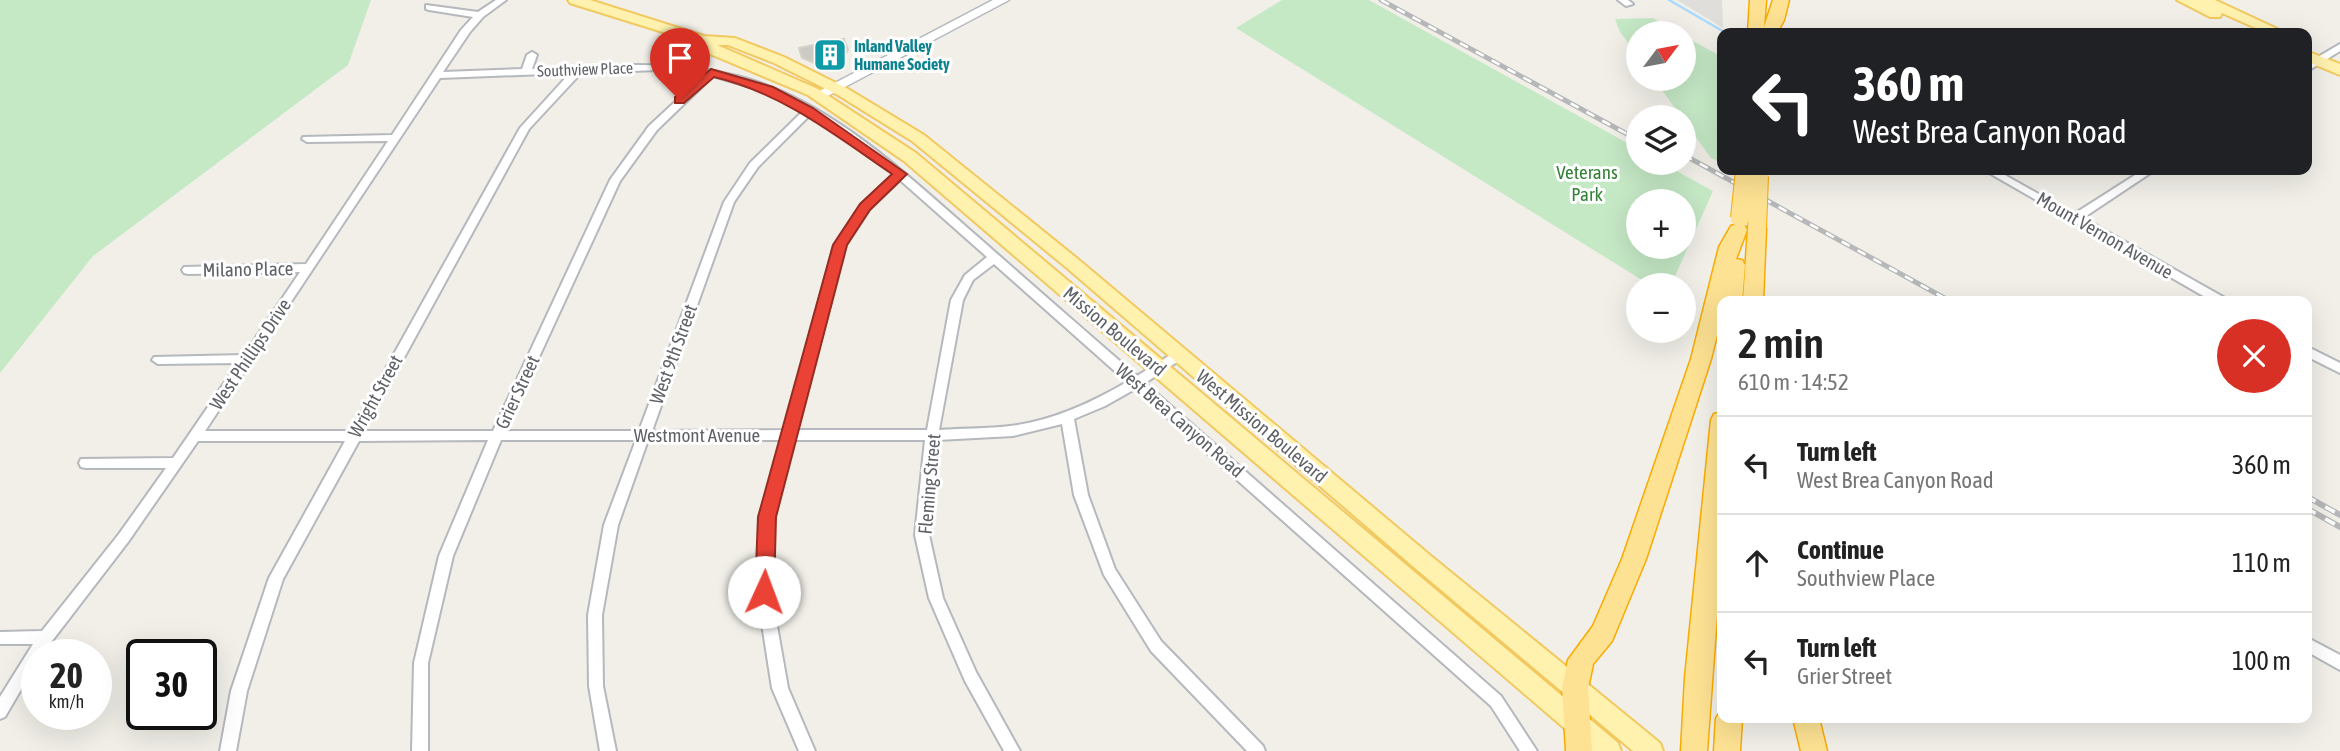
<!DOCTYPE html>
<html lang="en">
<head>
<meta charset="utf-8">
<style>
  :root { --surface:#fff; --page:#f6f6f6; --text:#222; --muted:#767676; --line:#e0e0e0 }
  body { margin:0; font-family:"Asap Condensed",sans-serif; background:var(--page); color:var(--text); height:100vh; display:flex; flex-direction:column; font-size:26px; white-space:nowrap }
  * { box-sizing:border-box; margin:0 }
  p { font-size:23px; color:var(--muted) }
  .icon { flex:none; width:38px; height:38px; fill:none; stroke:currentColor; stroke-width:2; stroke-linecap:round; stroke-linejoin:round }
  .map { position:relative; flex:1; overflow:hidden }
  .panel { position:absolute; left:1717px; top:296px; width:595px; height:427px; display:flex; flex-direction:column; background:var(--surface); border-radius:14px; box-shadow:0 7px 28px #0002 }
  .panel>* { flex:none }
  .hud { position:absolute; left:1717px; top:28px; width:595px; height:147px; border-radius:14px; box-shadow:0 7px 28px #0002; background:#202124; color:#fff; overflow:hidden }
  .needle { width:46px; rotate:58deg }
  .buttons { position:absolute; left:1626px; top:21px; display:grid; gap:14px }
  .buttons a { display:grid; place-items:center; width:70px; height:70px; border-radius:50%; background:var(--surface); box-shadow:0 7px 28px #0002; font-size:35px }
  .speed { position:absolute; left:21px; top:639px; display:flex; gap:14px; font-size:35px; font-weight:700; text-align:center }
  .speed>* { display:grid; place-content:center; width:91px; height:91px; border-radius:50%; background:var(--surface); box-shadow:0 7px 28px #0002; line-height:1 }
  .speed small { font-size:18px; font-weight:400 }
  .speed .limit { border:4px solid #111; border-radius:10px; background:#fff; color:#111 }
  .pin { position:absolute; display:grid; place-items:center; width:60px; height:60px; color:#fff; margin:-72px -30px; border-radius:50% 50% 50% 0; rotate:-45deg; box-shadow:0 0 7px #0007 }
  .pin .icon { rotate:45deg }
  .me { position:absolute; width:77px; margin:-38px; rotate:2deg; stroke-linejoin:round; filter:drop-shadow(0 0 5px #0008) }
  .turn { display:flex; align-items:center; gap:24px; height:147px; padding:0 21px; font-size:32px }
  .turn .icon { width:91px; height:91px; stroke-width:2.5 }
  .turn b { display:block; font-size:49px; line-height:60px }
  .round { display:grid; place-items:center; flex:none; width:74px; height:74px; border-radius:37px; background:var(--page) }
  .headline { display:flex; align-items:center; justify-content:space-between; height:119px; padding:0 21px }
  h1 { font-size:42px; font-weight:600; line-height:52px }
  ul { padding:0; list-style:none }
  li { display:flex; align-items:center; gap:21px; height:98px; padding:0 21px; border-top:2px solid var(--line) }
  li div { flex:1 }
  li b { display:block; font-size:26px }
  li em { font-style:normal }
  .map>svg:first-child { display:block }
  .industrial { fill:#e0deda }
  .green { fill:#c5e8c5; fill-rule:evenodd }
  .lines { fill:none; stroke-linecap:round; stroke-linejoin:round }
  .stream { stroke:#aadaff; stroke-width:2.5 }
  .building { fill:#cccac5; stroke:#d6d1c6; stroke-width:2 }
  .street-casing { stroke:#b5b8bc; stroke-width:4 }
  .secondary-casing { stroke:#b6babf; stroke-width:3 }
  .primary-casing { stroke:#f2c960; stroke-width:4 }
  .highway-casing { stroke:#f9ab00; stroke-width:3 }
  .street { fill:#fff; fill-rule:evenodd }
  .secondary { fill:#fff; fill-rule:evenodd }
  .primary { fill:#fff2af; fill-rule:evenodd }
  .highway { fill:#fde293; fill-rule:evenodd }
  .rail-far1-casing { stroke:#b6b7b8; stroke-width:5 }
  .rail-casing { stroke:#b6b7b8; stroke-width:6 }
  .rail-far1 { stroke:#fff; stroke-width:2.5; stroke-dasharray:9; stroke-linecap:butt }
  .rail { stroke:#fff; stroke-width:3.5; stroke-dasharray:11; stroke-linecap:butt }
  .highway-bridge-casing { stroke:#f9ab00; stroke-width:20; stroke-linecap:butt }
  .highway-bridge { stroke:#fde293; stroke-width:18 }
  .route { fill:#ea4335; stroke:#982c22; stroke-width:2 }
  .labels { text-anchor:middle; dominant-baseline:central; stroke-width:6; stroke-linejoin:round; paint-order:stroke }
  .far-culture-label { font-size:16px; font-weight:bold; fill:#0d838f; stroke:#fff; text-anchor:start }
  .far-street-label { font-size:16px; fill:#5f6368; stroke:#fff }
  .park-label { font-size:19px; fill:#348238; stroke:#fff }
  .street-label { font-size:19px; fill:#5f6368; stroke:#fff }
</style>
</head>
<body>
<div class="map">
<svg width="2340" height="751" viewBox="0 0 2340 751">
  <rect width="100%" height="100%" fill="#f1efe8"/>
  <polygon class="industrial" points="1677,0 1722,0 1723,28"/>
  <g class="green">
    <polygon points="0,0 371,0 348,65 93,256 0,373"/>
    <path d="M1282,0H1369L1638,149V163H1662L1713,191L1671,285H1650L1236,28ZM1638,201H1684V247H1638Z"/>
    <polygon points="1653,18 1679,33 1638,33 1638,56 1620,32 1615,19"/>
    <polygon points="1684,36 1722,57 1722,163 1711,158 1654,79 1684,79"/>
  </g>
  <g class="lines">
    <polyline class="stream" points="1669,0 1726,33"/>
  </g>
  <polygon class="building" points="844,39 848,50 836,66 827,68 802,58 799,48"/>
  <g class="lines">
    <defs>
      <g id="street">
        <path d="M496,0H506L483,17L470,32L443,72L522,69L527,55L532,52L537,55L532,69C600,66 670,59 737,76C829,99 908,176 978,237C1030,283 1084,330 1137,376L1175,352H1183L1185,355L1183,358L1145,383L1501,696L1537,751H1520L1491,706L1135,389L1105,406L1074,419L1088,495L1115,569L1161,641L1263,746L1265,751H1247L1151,651L1104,575L1074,495L1062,424L1013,436L938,440L929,535L943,598L976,672L1020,751H1004L965,681L929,598L915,535L925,440H794L774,518L771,592L788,688L815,751H799L772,688L757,592L760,518L781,440H648L618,525L602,615L603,686L616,751H600L589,686L588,615L604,525L636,440H501L453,556L428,663V751H412L414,663L439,556L488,440L359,441L283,579L247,691L236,751H220L231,691L269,578L345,441H198L128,542L42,654H37V662L5,717L0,719V697L33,644H0V632L42,631L119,534L166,468H86L81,467L79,463L81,459L173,458L238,363L158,364L152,360L154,357L244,355L300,272L188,274L184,273L182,270L184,267L306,264L388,141L307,142L302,139L303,137L392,135L461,30L473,17L429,10L426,9V5L478,12ZM658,70L704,75L649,126L610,180L493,431H364L529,129L581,73ZM570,73L520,128L351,431H205L440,78ZM713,76L757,89L803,111L750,163L724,202L639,431H505L620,181L657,130ZM810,115L894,174L861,205L834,245L784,430L652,431L734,202L758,167ZM900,180L987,257L965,275L951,300L927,430H797L846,245L869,209ZM994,264L1127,382C1091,403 1052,421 1010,426C987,429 963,428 939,430L963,300L973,280Z"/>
        <polygon points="1618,0 1628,0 1633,4 1626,6"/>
        <polygon points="2340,44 2340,51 2306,72 2306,64"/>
        <polygon points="1984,170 1996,170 2074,214 2143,170 2155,170 2083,218 2225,298 2227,301 2212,301"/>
        <polygon points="2306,346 2340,363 2340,373 2306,356"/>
        <polygon points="2306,637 2340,655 2340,670 2306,651"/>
      </g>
      <polygon id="secondary" points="993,0 1009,0 824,98 814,98 812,95"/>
      <g id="primary">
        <polygon points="568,0 590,0 704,36 735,38 784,57 848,89 924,135 1079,260 1431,556 1660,743 1663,751 1633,751 1415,568 1067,268 912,141 838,95 774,63 728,45 717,45 818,89 916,153 1618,743 1621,751 1591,751 904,161 808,95 710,54 698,43 570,3"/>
        <polygon points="2177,0 2215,0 2286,33 2267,33 2222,13 2220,17 2210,17"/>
        <polygon points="2306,51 2340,64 2340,75 2306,61"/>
      </g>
      <g id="highway">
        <polygon points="1750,0 1766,0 1764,27 1773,0 1789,0 1784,20 1777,33 1748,33"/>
        <polygon points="1757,223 1764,225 1766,229 1763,301 1743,301 1748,229 1750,225"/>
        <polygon points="1738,224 1745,226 1747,230 1736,259 1742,260 1745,265 1742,301 1722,301 1722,315 1711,359 1646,559 1612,641 1593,664 1588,688 1592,751 1566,751 1562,688 1568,660 1593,626 1622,559 1691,359 1719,247 1731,226"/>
        <polygon points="1722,412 1722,547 1707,751 1681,751 1685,678 1711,420 1714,414"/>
        <polygon points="1722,709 1722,718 1742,718 1740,751 1714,751 1716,718"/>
        <polygon points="1793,718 1819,718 1827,751 1801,751"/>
      </g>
    </defs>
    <use href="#street" class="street-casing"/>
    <use href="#secondary" class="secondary-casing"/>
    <use href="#primary" class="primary-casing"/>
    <use href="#highway" class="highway-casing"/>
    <use href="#street" class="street"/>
    <use href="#secondary" class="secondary"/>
    <use href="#primary" class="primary"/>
    <use href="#highway" class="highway"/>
    <defs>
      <g id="rail-far1">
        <polyline points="1381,0 1638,140"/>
        <polyline points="1684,155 1950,301"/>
      </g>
      <g id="rail">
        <polyline points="2306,496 2340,515"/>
        <polyline points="2306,508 2340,527"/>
      </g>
    </defs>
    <use href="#rail-far1" class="rail-far1-casing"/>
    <use href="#rail" class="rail-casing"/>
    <use href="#rail-far1" class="rail-far1"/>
    <use href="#rail" class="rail"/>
    <defs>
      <g id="highway-bridge">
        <polyline points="1740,218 1745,170"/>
        <polyline points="1757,229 1759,176"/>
      </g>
    </defs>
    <use href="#highway-bridge" class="highway-bridge-casing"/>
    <use href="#highway-bridge" class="highway-bridge"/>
  </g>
  <path class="route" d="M711,69L773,87L813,108L907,174L870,210L847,245L776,517L774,592L771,597L764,600L758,597L755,592L758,517L833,245L860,204L892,174C835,135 782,93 714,77L684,103H675V97Z"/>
  <defs>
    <symbol id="building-square" viewBox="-11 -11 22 22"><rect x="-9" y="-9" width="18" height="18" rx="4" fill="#0f9aa8" stroke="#fff"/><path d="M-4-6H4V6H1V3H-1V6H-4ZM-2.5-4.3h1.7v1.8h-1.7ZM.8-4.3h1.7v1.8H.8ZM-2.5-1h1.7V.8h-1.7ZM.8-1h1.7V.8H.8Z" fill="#fff"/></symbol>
  </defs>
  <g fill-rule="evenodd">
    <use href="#building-square" x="811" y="36" width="38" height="38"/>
  </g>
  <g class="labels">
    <g class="far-culture-label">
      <text x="854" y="46">Inland Valley<tspan x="854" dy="18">Humane Society</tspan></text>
    </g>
    <g class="far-street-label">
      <text transform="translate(585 69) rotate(-2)">Southview Place</text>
    </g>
    <g class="park-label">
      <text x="1587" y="172">Veterans<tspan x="1587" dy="22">Park</tspan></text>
    </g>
    <g class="street-label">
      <text transform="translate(2105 235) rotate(30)">Mount Vernon Avenue</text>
      <text transform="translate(248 269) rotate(-1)">Milano Place</text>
      <text transform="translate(1115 331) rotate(40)">Mission Boulevard</text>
      <text transform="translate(250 354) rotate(-56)">West Phillips Drive</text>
      <text transform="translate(673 354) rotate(-70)">West 9th Street</text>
      <text transform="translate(517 392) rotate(-65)">Grier Street</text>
      <text transform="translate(375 396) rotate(-61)">Wright Street</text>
      <text transform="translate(1180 420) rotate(41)">West Brea Canyon Road</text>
      <text transform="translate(1262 426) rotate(40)">West Mission Boulevard</text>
      <text x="697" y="435">Westmont Avenue</text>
      <text transform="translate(929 484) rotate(-85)">Fleming Street</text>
    </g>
  </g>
</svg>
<div class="buttons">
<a><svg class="needle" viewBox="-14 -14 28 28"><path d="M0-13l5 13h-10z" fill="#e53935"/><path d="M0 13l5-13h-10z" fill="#767676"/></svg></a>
<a><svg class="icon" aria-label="layers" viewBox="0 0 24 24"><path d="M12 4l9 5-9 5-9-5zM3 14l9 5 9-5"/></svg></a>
<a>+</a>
<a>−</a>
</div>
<div class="speed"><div>20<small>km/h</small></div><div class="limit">30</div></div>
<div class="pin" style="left:680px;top:100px;background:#d93025"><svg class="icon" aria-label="arrive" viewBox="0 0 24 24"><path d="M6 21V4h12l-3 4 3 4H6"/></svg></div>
<svg class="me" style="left:764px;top:592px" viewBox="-20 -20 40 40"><circle r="19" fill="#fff"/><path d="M0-13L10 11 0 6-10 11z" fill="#ea4335"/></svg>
<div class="hud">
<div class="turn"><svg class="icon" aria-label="left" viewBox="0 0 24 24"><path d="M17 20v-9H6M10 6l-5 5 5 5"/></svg><div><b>360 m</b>West Brea Canyon Road</div></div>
</div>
<section class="panel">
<div class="headline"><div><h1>2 min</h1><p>610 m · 14:52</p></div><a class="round" style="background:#d93025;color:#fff"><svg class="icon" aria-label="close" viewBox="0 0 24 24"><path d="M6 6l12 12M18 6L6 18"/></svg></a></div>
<ul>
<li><svg class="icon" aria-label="left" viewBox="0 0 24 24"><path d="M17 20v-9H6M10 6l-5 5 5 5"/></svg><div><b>Turn left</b><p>West Brea Canyon Road</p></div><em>360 m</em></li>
<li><svg class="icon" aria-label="ahead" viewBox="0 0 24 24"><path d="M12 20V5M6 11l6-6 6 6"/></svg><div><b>Continue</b><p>Southview Place</p></div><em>110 m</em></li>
<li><svg class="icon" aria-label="left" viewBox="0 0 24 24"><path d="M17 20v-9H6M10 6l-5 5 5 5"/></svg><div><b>Turn left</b><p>Grier Street</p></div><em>100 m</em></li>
</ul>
</section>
</div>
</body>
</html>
